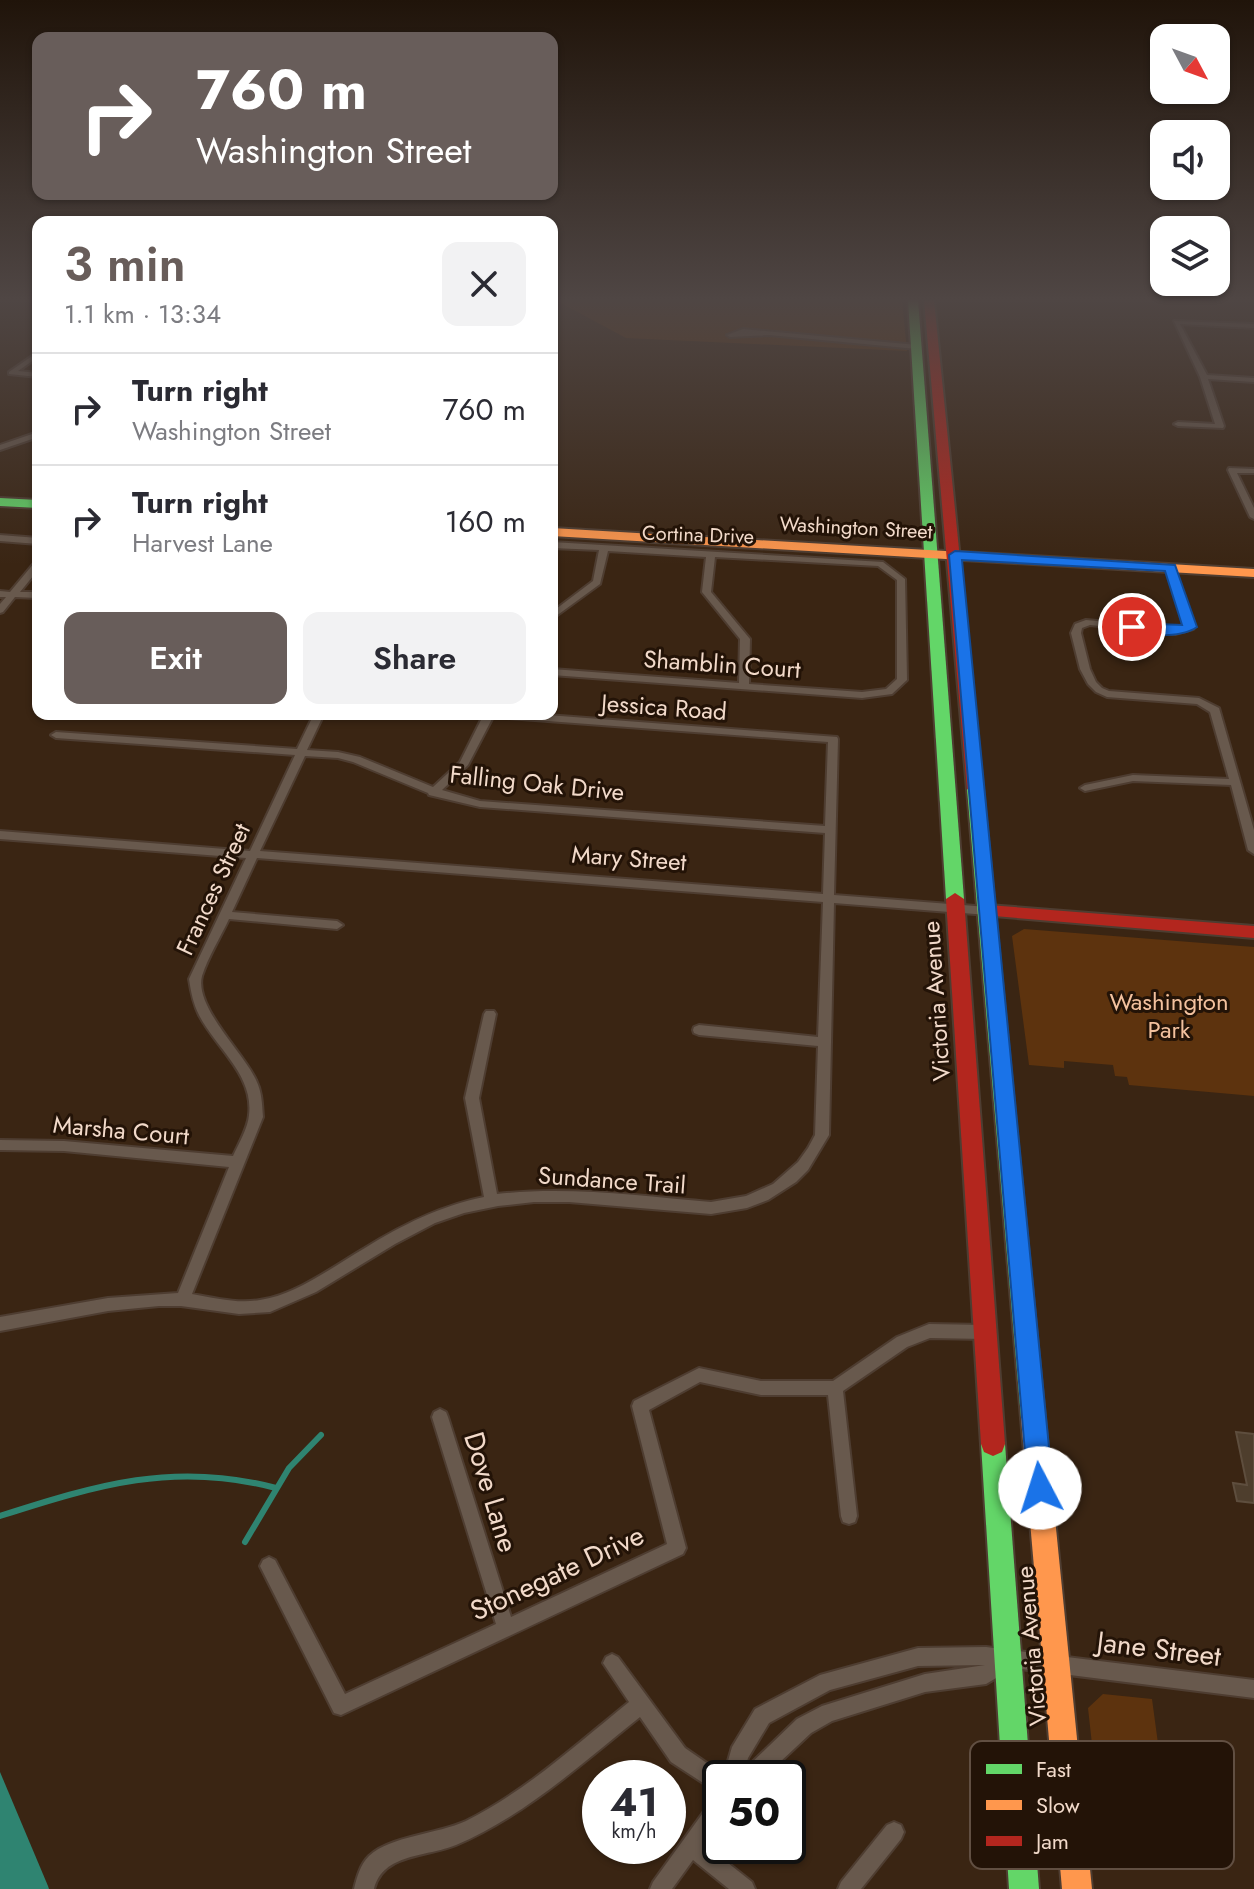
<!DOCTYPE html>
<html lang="en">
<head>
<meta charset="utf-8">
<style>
  :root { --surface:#fff; --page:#f2f2f3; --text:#2b2b33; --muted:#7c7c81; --line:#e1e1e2; --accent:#685d5a }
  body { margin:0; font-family:Jost,sans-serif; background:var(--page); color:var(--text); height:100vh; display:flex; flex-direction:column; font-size:30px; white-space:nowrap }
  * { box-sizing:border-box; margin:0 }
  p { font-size:26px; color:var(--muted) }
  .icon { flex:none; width:44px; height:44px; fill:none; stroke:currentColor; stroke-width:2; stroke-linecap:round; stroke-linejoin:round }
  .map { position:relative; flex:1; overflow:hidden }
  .side { position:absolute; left:32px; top:216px; width:526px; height:504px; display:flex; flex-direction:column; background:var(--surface); border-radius:16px; box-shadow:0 2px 6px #0004 }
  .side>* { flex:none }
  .banner { position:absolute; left:32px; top:32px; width:526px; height:168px; border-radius:16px; box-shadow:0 2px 6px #0004; background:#685d5a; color:#fff; overflow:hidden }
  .needle { width:52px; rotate:131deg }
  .buttons { position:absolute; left:1150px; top:24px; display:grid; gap:16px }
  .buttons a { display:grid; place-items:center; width:80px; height:80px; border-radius:16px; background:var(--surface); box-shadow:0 2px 6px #0004; font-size:40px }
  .speed { position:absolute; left:582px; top:1760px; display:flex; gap:16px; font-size:40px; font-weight:700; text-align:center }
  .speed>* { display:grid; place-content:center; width:104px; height:104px; border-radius:50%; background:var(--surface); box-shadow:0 2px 6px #0004; line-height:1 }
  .speed small { font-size:20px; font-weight:400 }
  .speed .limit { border:4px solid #111; border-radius:12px; background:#fff; color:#111 }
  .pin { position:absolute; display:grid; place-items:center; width:68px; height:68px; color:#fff; margin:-34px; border:4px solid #fff; border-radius:50%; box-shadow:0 2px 8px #0007 }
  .me { position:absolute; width:88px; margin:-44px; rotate:355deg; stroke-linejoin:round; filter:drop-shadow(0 0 6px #0008) }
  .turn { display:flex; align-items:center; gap:28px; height:168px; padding:0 32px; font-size:36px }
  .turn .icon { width:104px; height:104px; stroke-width:2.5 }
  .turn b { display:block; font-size:56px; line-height:68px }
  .round { display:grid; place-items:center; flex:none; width:84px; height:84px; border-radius:16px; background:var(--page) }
  .head { display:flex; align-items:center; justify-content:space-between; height:136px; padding:0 32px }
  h1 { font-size:48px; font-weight:600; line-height:60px; color:var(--accent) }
  .button { display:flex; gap:16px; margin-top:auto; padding:16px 32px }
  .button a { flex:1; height:92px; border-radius:16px; background:var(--accent); color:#fff; font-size:32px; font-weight:600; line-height:92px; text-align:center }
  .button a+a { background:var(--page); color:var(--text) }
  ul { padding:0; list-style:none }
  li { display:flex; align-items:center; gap:24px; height:112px; padding:0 32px; border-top:2px solid var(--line) }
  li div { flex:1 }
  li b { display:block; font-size:30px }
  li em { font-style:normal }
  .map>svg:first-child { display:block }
  .green { fill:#5d330e }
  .water { fill:#2f8471 }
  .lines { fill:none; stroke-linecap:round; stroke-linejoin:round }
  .stream { stroke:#2f8471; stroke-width:6 }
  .building { fill:#4e3e2d; stroke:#5e4e3e; stroke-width:2 }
  .street-casing { stroke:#4e3d31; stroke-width:4 }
  .fast-casing { stroke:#4e3d31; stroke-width:4 }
  .slow-casing { stroke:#4e3d31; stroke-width:4 }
  .jam-casing { stroke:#4e3d31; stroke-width:4 }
  .street { fill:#68594d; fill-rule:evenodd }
  .fast { fill:#63d668; fill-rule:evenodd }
  .slow { fill:#ff974d; fill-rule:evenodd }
  .jam { fill:#b3261e; fill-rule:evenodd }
  .route { fill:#1a73e8; stroke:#114b97; stroke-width:2 }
  .labels { text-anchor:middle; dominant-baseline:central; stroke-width:6; stroke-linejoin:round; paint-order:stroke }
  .far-street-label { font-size:20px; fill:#f2daca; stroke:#231307 }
  .street-label { font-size:24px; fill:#f2daca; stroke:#231307 }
  .park-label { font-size:24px; fill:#f3c19e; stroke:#231307 }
  .near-street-label { font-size:28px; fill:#f2daca; stroke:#231307 }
  .key { fill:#231307; stroke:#614f42; stroke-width:2 }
  .key-label { font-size:22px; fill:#f2daca }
</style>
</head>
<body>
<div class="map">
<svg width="1254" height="1889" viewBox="0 0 1254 1889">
  <rect width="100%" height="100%" fill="#3a2513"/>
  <g class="green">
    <polygon points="555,300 902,300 907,351 626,338"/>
    <polygon points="1024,929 1254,947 1254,1096 1129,1085 1127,1077 1115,1076 1113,1065 1064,1061 1064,1068 1029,1065 1012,936"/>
    <polygon points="1103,1694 1152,1699 1167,1810 1136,1807 1129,1816 1128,1864 1105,1862 1088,1708"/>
  </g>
  <polygon class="water" points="0,1772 48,1886 49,1889 0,1889"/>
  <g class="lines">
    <g class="stream">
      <path d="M0,1516C97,1485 174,1461 276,1488"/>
      <polyline points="245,1542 289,1468 321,1435"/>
    </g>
  </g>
  <polygon class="building" points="1236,1432 1254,1434 1254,1503 1237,1501 1233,1483 1247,1485"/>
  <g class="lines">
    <defs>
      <g id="street">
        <polygon points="1174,321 1254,324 1254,328 1180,324 1207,375 1254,378 1254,382 1208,379 1224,426 1223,428 1178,426 1174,424 1178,422 1215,424 1200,377"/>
        <polygon points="743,329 917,345 920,347 917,349 769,335 730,337 727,335"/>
        <polygon points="38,352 38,357 18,371 38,373 38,377 9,374 9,372"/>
        <polygon points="38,432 38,437 0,450 0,445"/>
        <polygon points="1229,468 1254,469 1254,473 1237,473 1254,508 1254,519 1250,517 1228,470"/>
        <polygon points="0,535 38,538 38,544 0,541"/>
        <path d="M552,542L883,562L905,579L907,680L892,694L862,698L552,675V669L739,683L740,639L702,592L706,557L608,551L600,584L552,619V612L593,581L599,550L552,548ZM715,557L878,566L897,580V679L886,689L862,692L749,684L750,639L711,592Z"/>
        <polygon points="38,561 38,570 20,592 38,592 38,598 15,597 3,612 0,613 0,604 6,597 0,597 0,591 10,592 35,562"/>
        <polygon points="1170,565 1174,568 1195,627 1193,629 1175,634 1090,625 1082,628 1081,633 1090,669 1096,682 1102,688 1109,691 1199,698 1219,708 1254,830 1254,854 1248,850 1231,785 1133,781 1085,791 1080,788 1085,785 1133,775 1229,779 1210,712 1197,704 1107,697 1096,692 1088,684 1080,669 1071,633 1075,624 1086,620 1175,628 1185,626 1166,568"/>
        <path d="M314,714H324L307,750L338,752L360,757L433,787L460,762L484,714H534L837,737L838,739L834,895L988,907L994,911L988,915L834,903L829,1135L808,1170L796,1182L768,1200L747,1208L711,1214L569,1202H534L498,1206L464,1213L435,1223L395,1244L316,1292L270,1312L239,1314L181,1306H159L108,1311L0,1331V1317L108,1298L178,1293L229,1167L64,1151L0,1150V1140L64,1141L233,1156C239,1143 248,1128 249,1115C254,1075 216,1048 199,1015C193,1003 191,992 189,979L246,858L0,839V831L250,851L295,755L56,738L51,735L56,732L297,749ZM493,717L828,742L825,826L480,801L442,790L468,765ZM305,756L338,758L353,762L428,793L429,795L480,807L825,833L823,894L260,851ZM257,858L823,902L818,1037L699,1025L694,1027L693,1030L694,1033L699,1035L818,1046L815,1135L808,1148L798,1162L773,1184L746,1196L711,1202C640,1196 569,1186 497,1194L479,1098L496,1014L494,1011H486L484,1014L465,1098L484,1197C440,1206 402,1225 365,1248C334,1266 296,1295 260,1300C238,1304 215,1298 192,1294L263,1117C262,1104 262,1092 256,1080C244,1053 194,1007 202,976C208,957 220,938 229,919L337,929L343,925L337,921L232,912Z"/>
        <polygon points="929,1324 985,1325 990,1327 993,1332 990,1337 985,1339 930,1338 907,1347 843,1391 857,1516 855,1522 849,1524 843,1522 841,1516 828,1395 761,1395 700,1382 649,1410 686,1548 683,1554 341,1715 334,1713 260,1566 263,1560 269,1557 275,1560 345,1694 496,1624 432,1417 434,1412 440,1409 446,1412 448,1417 511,1617 667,1544 632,1406 634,1401 699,1368 761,1381 833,1381 897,1337"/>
        <path d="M986,1647L1254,1680V1698L1013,1668L986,1684L925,1692L832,1721L811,1733L763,1778H720V1794L671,1762L640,1717C581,1764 526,1815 456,1845C427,1857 383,1853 374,1889H354C357,1877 360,1865 369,1856C390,1836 438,1834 466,1821C526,1791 577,1744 629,1702L603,1663L606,1657L612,1654L618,1657L685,1748L724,1775L732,1747L755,1709L820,1675L918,1648ZM985,1665L925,1674L822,1706L797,1719L745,1769L748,1758L769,1723L830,1690L918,1666Z"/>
        <polygon points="720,1796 720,1822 704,1844 752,1882 755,1889 729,1889 693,1860 672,1889 650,1889 653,1882 713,1799"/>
        <polygon points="894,1822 901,1825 904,1832 901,1839 861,1889 838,1889 841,1882 887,1825"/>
      </g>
      <g id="fast">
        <polygon points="908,300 918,300 964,899 955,905 946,899"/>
        <polygon points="0,498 38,500 38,508 0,506"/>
        <polygon points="975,784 983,789 1045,1418 1042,1426 1033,1429 1024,1426 1021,1418 967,789"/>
        <polygon points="993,1432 1002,1436 1005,1444 1039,1889 1009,1889 981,1444 984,1436"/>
      </g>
      <g id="slow">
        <polygon points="552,528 1254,569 1254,577 552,536"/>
        <polygon points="1033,1407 1042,1410 1045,1418 1092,1889 1062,1889 1021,1418 1024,1410"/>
      </g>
      <g id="jam">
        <polygon points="924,300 934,300 983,789 975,794 967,789"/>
        <polygon points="955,893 964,899 1005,1444 1002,1452 993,1456 984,1452 981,1444 946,899"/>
        <polygon points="988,905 1254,926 1254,938 982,915 979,911 982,907"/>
      </g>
    </defs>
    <use href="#street" class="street-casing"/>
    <use href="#fast" class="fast-casing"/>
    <use href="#slow" class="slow-casing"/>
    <use href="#jam" class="jam-casing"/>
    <use href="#street" class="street"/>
    <use href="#fast" class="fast"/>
    <use href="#slow" class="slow"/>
    <use href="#jam" class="jam"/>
  </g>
  <linearGradient id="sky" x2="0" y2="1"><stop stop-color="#20140a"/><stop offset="0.53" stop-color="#4f4644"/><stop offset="1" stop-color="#4f4644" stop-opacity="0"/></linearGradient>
  <rect width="1254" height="565" fill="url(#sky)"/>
  <path class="route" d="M955,551L1175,565L1197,627C1181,638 1140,638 1125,627L1132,623L1182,625L1165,571L962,560L1053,1488L1049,1496L1040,1500L1031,1496L1028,1488L949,555Z"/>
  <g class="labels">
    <g class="far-street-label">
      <text transform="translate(856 528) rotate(3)">Washington Street</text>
      <text transform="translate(698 535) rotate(2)">Cortina Drive</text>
    </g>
    <g class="street-label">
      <text transform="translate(722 664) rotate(4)">Shamblin Court</text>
      <text transform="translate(664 707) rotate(4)">Jessica Road</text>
      <text transform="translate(537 783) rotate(6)">Falling Oak Drive</text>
      <text transform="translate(629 858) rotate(4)">Mary Street</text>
      <text transform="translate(213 889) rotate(-65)">Frances Street</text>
      <text transform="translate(936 1001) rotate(-94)">Victoria Avenue</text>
      <text transform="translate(121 1130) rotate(5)">Marsha Court</text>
      <text transform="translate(612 1180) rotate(4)">Sundance Trail</text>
      <text transform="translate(1031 1646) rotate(-95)">Victoria Avenue</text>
    </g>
    <g class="park-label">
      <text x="1169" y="1001">Washington<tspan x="1169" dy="28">Park</tspan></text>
    </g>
    <g class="near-street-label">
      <text transform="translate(491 1492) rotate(73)">Dove Lane</text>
      <text transform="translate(557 1573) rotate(-25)">Stonegate Drive</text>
      <text transform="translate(1159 1649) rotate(7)">Jane Street</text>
    </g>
  </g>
  <rect x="970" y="1741" width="264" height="128" rx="12" class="key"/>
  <rect x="986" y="1764" width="36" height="10" fill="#63d668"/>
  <rect x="986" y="1800" width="36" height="10" fill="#ff974d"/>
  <rect x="986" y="1836" width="36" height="10" fill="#b3261e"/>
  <g class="key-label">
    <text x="1036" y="1777">Fast</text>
    <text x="1036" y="1813">Slow</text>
    <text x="1036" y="1849">Jam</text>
  </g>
</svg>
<div class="buttons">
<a><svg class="needle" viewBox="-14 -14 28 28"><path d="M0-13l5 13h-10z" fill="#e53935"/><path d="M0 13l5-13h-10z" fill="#7c7c81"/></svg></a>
<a><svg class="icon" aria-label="sound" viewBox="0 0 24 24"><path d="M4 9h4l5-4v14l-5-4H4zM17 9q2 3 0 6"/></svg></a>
<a><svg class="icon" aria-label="layers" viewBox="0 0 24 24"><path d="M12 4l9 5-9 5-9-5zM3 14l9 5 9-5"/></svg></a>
</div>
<div class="speed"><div>41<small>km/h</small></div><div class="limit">50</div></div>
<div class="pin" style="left:1132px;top:627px;background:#d93025"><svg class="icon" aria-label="arrive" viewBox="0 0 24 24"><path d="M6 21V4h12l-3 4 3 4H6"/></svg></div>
<svg class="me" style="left:1040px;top:1488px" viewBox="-20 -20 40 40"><circle r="19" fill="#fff"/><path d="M0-13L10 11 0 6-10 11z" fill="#1a73e8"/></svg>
<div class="banner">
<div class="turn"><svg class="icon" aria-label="right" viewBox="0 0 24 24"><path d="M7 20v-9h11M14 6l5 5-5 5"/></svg><div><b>760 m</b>Washington Street</div></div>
</div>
<section class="side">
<div class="head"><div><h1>3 min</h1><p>1.1 km · 13:34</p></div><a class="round"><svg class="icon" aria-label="close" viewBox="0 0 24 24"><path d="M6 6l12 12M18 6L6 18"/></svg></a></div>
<ul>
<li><svg class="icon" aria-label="right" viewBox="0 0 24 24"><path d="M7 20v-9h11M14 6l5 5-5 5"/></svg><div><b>Turn right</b><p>Washington Street</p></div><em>760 m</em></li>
<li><svg class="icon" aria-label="right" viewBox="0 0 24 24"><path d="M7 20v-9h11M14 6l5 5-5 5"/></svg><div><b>Turn right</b><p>Harvest Lane</p></div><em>160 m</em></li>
</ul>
<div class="button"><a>Exit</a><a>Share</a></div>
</section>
</div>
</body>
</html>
